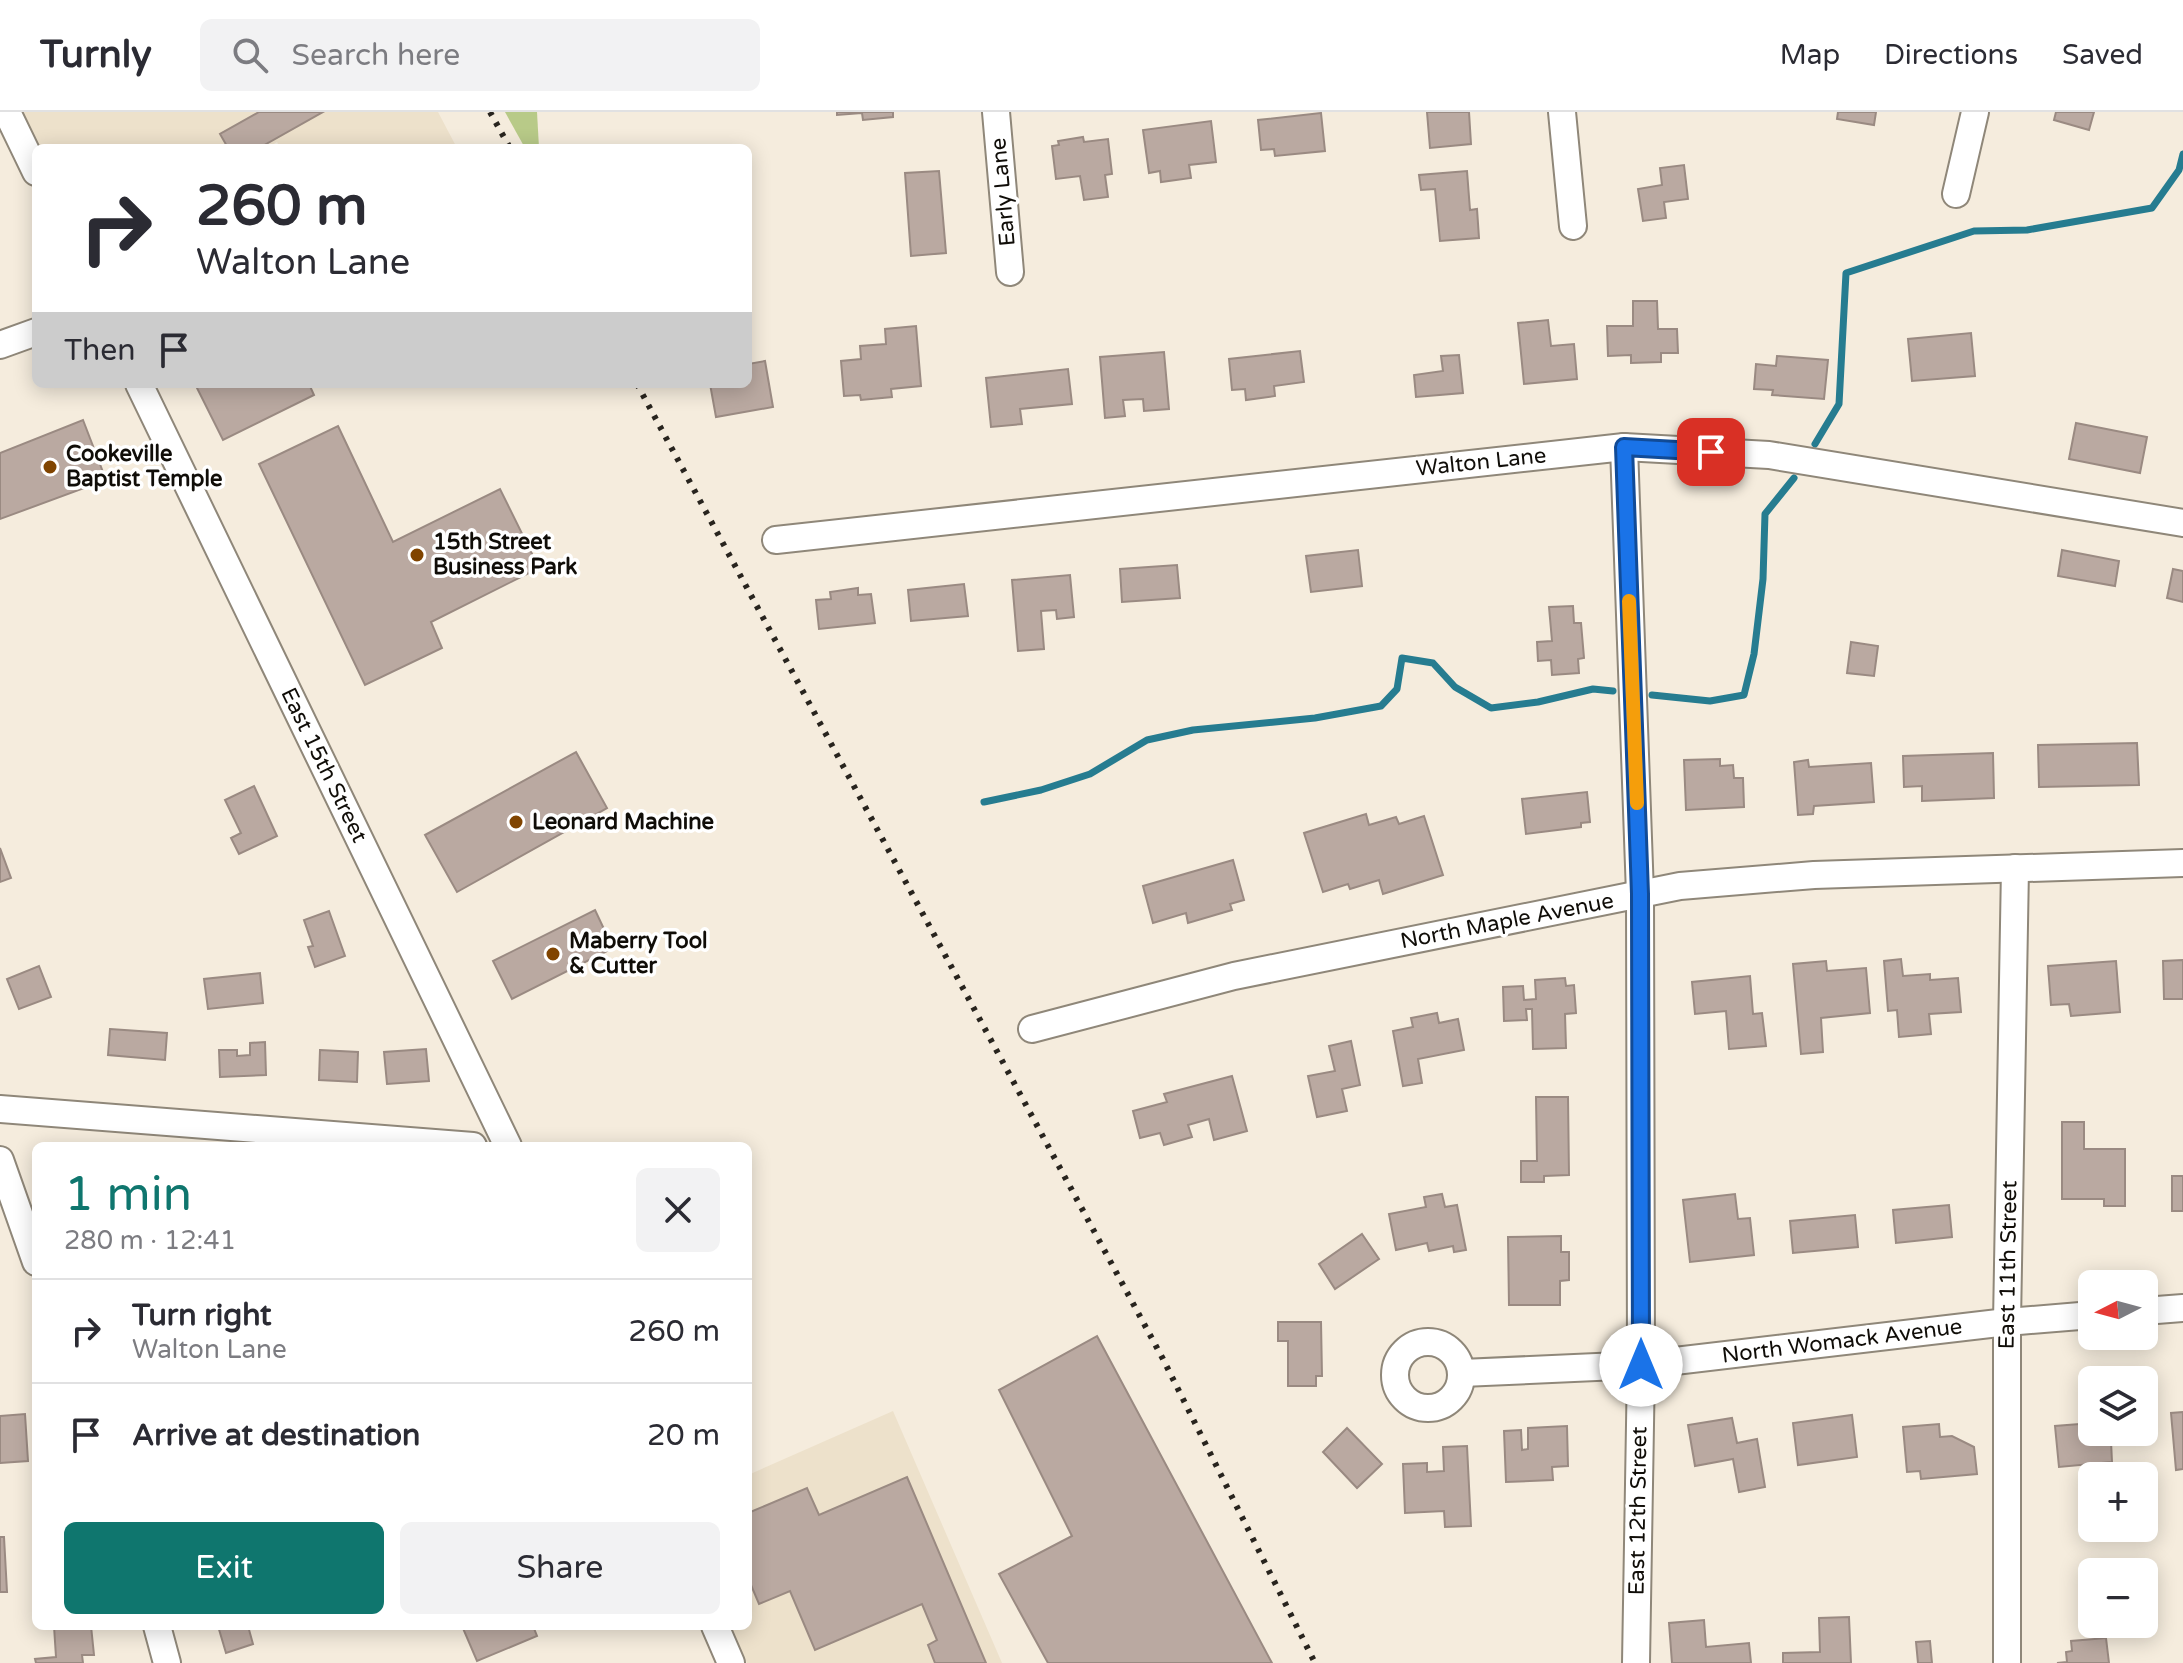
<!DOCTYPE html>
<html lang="en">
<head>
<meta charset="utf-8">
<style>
  :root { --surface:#fff; --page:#f2f2f3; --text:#2b2b33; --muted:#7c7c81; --line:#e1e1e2; --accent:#0f766e }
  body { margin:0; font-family:"Varela Round",sans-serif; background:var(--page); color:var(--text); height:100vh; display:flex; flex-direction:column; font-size:30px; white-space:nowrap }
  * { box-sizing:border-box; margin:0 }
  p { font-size:26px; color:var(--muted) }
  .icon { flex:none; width:44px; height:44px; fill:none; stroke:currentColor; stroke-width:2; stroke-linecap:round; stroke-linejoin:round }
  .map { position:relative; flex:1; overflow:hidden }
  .details { position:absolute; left:32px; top:1030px; width:720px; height:488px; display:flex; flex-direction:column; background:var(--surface); border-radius:12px; box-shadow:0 4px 20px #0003 }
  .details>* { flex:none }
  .guide { position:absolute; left:32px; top:32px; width:720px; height:244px; border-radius:12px; box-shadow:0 4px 20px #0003; background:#fff; color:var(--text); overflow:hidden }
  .needle { width:52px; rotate:264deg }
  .buttons { position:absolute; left:2078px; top:1158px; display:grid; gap:16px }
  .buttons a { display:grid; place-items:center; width:80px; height:80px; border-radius:12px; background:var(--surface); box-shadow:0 4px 20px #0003; font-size:40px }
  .pin { position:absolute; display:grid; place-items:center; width:68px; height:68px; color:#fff; margin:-34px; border-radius:16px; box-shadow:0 4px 12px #0006 }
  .me { position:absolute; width:88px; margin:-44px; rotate:0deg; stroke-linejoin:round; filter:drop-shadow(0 0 6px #0008) }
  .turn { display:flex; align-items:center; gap:28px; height:168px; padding:0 32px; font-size:36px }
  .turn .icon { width:104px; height:104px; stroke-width:2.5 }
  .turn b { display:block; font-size:56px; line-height:68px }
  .then { display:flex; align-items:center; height:76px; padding:0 32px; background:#0003; gap:16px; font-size:30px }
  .round { display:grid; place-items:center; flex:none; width:84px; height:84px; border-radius:12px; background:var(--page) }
  .head { display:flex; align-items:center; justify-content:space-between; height:136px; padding:0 32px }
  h1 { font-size:48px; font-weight:600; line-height:60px; color:var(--accent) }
  .primary-button { display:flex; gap:16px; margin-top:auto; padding:16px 32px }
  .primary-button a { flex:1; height:92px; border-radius:12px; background:var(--accent); color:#fff; font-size:32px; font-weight:600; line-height:92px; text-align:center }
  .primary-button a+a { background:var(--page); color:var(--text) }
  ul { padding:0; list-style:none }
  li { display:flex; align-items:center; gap:24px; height:104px; padding:0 32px; border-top:2px solid var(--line) }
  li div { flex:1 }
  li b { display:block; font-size:30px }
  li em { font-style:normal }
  header { display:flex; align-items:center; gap:48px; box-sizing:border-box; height:112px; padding:0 40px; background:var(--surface); border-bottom:2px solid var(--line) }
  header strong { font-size:38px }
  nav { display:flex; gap:44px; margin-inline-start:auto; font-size:28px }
  .search { width:560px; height:72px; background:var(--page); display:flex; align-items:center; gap:20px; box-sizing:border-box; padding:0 28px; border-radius:12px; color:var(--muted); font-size:30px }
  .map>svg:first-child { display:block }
  .built { fill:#ede1cb }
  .green { fill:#b8ca88 }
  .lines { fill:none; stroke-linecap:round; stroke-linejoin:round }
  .stream { stroke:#267c90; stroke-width:7 }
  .building { fill:#baa9a1; stroke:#9a8a82; stroke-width:2 }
  .street-casing { stroke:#8f8779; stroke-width:30 }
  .street { stroke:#fff; stroke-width:26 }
  .rail { stroke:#28241e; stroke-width:6; stroke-dasharray:4 8; stroke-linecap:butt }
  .route-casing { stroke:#114b97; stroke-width:20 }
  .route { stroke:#1a73e8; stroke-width:14 }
  .slow { stroke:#f59e0b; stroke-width:14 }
  .poi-dot { fill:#804400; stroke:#fff; stroke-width:3 }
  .labels { text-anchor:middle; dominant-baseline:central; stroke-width:7; stroke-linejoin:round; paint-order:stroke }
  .street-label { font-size:22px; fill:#100d08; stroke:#fff }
  .poi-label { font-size:22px; font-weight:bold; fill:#100d08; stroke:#fff; text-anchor:start }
</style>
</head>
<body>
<header>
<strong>Turnly</strong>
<div class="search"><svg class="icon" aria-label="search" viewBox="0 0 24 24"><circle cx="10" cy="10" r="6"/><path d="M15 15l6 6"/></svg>Search here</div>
<nav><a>Map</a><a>Directions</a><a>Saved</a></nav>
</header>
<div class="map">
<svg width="2183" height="1551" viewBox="0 0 2183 1551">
  <rect width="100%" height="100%" fill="#f5ecdd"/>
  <g class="built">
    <polygon points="18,0 438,0 457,36 280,36 277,30 267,36 36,36"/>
    <polygon points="893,1299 1002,1551 747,1551 731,1514 748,1514 748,1363"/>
  </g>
  <polygon class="green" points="505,0 537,0 539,36 525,36"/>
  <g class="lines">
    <g class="stream">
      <polyline points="1815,332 1839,292 1846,161 1974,119 2027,118 2152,96 2179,58 2183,42"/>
      <polyline points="1652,583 1710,589 1744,583 1754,542 1763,467 1765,402 1794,366"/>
      <polyline points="984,690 1041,678 1090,662 1147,628 1193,618 1315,606 1381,594 1397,577 1402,546 1433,551 1455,575 1491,596 1538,590 1593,577 1613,579"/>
    </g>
  </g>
  <g class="building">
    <polygon points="259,0 323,0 259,36 228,36 220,22"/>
    <polygon points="837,0 893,0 893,5 863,8 862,1 837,3"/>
    <polygon points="1427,0 1469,0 1471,32 1430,36"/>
    <polygon points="1838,0 1876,0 1874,13 1837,7"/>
    <polygon points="2056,0 2094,0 2089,18 2054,8"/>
    <polygon points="1321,1 1325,39 1275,44 1274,37 1261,38 1258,8"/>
    <polygon points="1211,9 1216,50 1189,53 1191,66 1161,70 1160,59 1149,61 1143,18"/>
    <polygon points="1083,25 1084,30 1108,27 1112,62 1105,63 1108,85 1084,88 1080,64 1056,67 1052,34 1059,33 1058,29"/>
    <polygon points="1684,53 1688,87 1664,90 1666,106 1643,109 1638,77 1662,73 1660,56"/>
    <polygon points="939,59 946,141 911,144 905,61"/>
    <polygon points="1467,59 1470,98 1477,97 1479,126 1440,129 1435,77 1421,78 1419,63"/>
    <polygon points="1633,189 1657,189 1658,217 1677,217 1678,241 1661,241 1661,250 1631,251 1631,243 1608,244 1607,214 1633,214"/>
    <polygon points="1548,208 1551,234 1574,232 1577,267 1524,272 1518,211"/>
    <polygon points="916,214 921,274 891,277 892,285 861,288 860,283 844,284 841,249 861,247 860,234 886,232 885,217"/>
    <polygon points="1971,221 1975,264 1912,269 1908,227"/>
    <polygon points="1300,239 1304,270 1274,274 1275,284 1246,288 1245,277 1232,278 1229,247"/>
    <polygon points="1164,240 1169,297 1144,299 1143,287 1123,288 1125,304 1105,306 1100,245"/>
    <polygon points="1459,243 1463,281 1416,285 1414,263 1443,259 1441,244"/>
    <polygon points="1777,244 1828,248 1824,287 1772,283 1773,278 1754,277 1756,252 1776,254"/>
    <polygon points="765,249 773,295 716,305 710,272 748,272 748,252"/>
    <polygon points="1068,257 1072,292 1020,297 1022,312 991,315 986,266"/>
    <polygon points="195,272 309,272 314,283 223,328"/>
    <polygon points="83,308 106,368 0,407 0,341"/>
    <polygon points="2076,311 2147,325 2140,361 2069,347"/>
    <polygon points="338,314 393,430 500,377 539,456 431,510 442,536 365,573 259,352"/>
    <polygon points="1358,438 1362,474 1311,480 1306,444"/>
    <polygon points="2062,438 2119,449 2115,474 2058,464"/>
    <polygon points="1177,453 1180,486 1122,490 1120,457"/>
    <polygon points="2173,457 2183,459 2183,490 2167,486"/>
    <polygon points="1070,463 1074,505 1057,507 1056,498 1041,499 1044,537 1018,539 1012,468"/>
    <polygon points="964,472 968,504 911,509 908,478"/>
    <polygon points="858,476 858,483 871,482 875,511 819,517 816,488 831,487 830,480"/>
    <polygon points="1573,494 1574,511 1581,511 1584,546 1578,547 1579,561 1552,563 1551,548 1538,549 1537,530 1552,529 1549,495"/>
    <polygon points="1851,530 1878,534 1874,564 1847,561"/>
    <polygon points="2137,631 2139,673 2039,675 2038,633"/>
    <polygon points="576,640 607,696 457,780 425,723"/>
    <polygon points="1993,641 1994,686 1922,689 1922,674 1904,675 1903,644"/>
    <polygon points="1720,647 1720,654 1733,653 1734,666 1743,666 1744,695 1686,698 1684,648"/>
    <polygon points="1808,648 1809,655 1871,651 1874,690 1814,694 1813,702 1798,703 1794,650"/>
    <polygon points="254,674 277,724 239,742 231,726 241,721 225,688"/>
    <polygon points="1587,680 1590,710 1581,711 1581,715 1526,722 1522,687"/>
    <polygon points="1366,702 1369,713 1396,705 1399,712 1424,704 1443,763 1383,782 1379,768 1350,777 1348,772 1323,780 1304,721"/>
    <polygon points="0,736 11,766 0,770"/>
    <polygon points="1233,748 1244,788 1230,792 1232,798 1188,811 1186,801 1153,811 1143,774"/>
    <polygon points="595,798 613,836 512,887 493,849"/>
    <polygon points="329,799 345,844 315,855 308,835 313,834 304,808"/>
    <polygon points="1901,847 1903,864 1930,862 1930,868 1958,866 1961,900 1929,902 1931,922 1899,925 1897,898 1888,899 1884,849"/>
    <polygon points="2183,848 2183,887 2164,887 2163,849"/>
    <polygon points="1826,849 1827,859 1866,856 1870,901 1821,906 1823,940 1801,942 1793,852"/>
    <polygon points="2116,849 2120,900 2071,904 2069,892 2051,893 2048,854"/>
    <polygon points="39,854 51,885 19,897 7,867"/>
    <polygon points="260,861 263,891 208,897 204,867"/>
    <polygon points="1750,864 1753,902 1762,901 1766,934 1729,937 1726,899 1695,902 1692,870"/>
    <polygon points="1565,866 1566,874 1574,873 1576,901 1565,902 1566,936 1533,937 1532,897 1526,897 1527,908 1504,909 1503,875 1523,874 1524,888 1536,887 1535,868"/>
    <polygon points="1437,901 1439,911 1458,907 1464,938 1418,947 1422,971 1403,974 1393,919 1413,915 1411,906"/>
    <polygon points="110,917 167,921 165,948 108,943"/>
    <polygon points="1351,929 1360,973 1342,977 1347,999 1317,1005 1308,964 1335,959 1329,934"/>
    <polygon points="265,930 266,963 220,965 219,938 237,938 237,944 250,943 250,931"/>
    <polygon points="426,937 429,969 387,972 384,940"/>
    <polygon points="320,938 358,940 357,970 319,968"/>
    <polygon points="1232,964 1247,1019 1214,1028 1209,1007 1188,1013 1192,1025 1164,1033 1160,1021 1140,1026 1133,999 1167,990 1164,982"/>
    <polygon points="1536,985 1568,985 1569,1063 1544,1064 1544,1070 1521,1070 1521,1049 1537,1049"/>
    <polygon points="2062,1010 2084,1010 2084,1037 2125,1037 2125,1094 2104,1094 2104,1087 2062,1087"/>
    <rect x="2172" y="1064" width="11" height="35"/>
    <polygon points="1442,1082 1445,1095 1457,1093 1466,1138 1454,1140 1453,1134 1429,1139 1427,1131 1396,1138 1389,1102 1426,1095 1424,1085"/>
    <polygon points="1735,1082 1738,1107 1750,1106 1754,1143 1690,1150 1683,1088"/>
    <polygon points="1949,1093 1952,1125 1896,1131 1893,1098"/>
    <polygon points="1855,1103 1858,1135 1793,1141 1790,1109"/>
    <polygon points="1362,1122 1379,1147 1335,1177 1319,1152"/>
    <polygon points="1561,1124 1561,1140 1569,1140 1569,1168 1560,1169 1560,1193 1509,1193 1508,1125"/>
    <polygon points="1278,1210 1321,1210 1322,1264 1316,1264 1316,1274 1288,1274 1288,1229 1278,1229"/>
    <polygon points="1097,1224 1272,1551 1048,1551 999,1462 1072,1424 999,1278"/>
    <polygon points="2183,1300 2183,1357 2176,1358 2171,1301"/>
    <polygon points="25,1302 28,1349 0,1351 0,1304"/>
    <polygon points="1852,1303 1857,1345 1798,1353 1793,1311"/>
    <polygon points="1732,1306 1737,1331 1757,1327 1765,1375 1739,1380 1733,1347 1695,1354 1688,1313"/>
    <polygon points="2092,1311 2092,1320 2127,1320 2128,1327 2111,1329 2112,1350 2059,1355 2055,1314"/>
    <polygon points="1939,1312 1940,1325 1952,1324 1974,1335 1977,1362 1921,1367 1920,1359 1907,1360 1903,1315"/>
    <polygon points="1567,1314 1568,1354 1552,1355 1553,1368 1506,1370 1504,1319 1521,1318 1522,1338 1528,1337 1528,1316"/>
    <polygon points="1347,1316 1382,1352 1357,1376 1323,1340"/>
    <polygon points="1467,1334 1471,1414 1445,1415 1444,1399 1405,1401 1403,1352 1427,1351 1427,1360 1444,1359 1443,1335"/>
    <polygon points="907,1365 986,1551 935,1551 928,1533 937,1528 922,1492 815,1538 790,1479 759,1492 748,1466 748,1401 807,1376 819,1403"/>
    <polygon points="0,1425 4,1425 7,1480 0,1480"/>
    <polygon points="1849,1505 1851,1551 1783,1551 1783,1541 1820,1540 1819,1506"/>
    <polygon points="1704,1508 1706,1535 1749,1531 1751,1551 1672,1551 1669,1511"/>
    <polygon points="54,1514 91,1514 94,1543 82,1543 83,1551 36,1551 35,1547 56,1545"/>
    <polygon points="218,1514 248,1514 253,1532 226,1541"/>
    <polygon points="462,1514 533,1514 537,1524 477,1549"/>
    <polygon points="2106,1526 2109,1551 2057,1551 2067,1550 2066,1540 2072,1539 2071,1529"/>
    <polygon points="1930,1529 1932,1551 1918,1551 1916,1530"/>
  </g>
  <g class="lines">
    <defs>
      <g id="street">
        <polyline points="7,0 36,60"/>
        <polyline points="996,0 1010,160"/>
        <polyline points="1562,0 1573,114"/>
        <polyline points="1956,82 1975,0"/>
        <polyline points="0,233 36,220"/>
        <polyline points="139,272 508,1034"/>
        <polyline points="1624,335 1640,782 1641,1253 1636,1551"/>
        <polyline points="776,428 1624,335 1769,343 2183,411"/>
        <polyline points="1032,917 1234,864 1680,774 1814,763 2183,751"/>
        <polyline points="0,997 473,1034"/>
        <polyline points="0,1048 36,1150"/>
        <polyline points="2144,1199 2183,1196"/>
        <circle cx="1428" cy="1263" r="33"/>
        <polyline points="1462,1261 1641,1253 2007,1210 2092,1203"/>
        <polyline points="157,1514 167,1551"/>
        <polyline points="715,1514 731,1551"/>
        <polyline points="2007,1551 2007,1210 2015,756"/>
      </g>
    </defs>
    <use href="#street" class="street-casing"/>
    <use href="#street" class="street"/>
    <g class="rail">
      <polyline points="490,0 510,36"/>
      <polyline points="637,272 1163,1247 1315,1551"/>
    </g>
  </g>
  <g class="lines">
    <defs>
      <polyline id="route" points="1641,1253 1640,782 1624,335 1711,340"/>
    </defs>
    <use href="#route" class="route-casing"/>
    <use href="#route" class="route"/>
    <polyline class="slow" points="1629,489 1637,691"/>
  </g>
  <g class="poi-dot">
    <circle cx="50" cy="355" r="8"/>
    <circle cx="417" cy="443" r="8"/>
    <circle cx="516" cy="710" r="8"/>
    <circle cx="553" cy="842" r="8"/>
  </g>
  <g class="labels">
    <g class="street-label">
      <text transform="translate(1003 80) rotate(-95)">Early Lane</text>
      <text transform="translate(1481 350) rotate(-6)">Walton Lane</text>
      <text transform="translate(324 653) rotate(64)">East 15th Street</text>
      <text transform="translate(1507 809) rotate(-11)">North Maple Avenue</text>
      <text transform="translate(2008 1153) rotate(-89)">East 11th Street</text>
      <text transform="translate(1842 1229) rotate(-7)">North Womack Avenue</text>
      <text transform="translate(1638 1399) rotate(-89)">East 12th Street</text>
    </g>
    <g class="poi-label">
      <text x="66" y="342">Cookeville<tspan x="66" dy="25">Baptist Temple</tspan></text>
      <text x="433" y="430">15th Street<tspan x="433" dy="25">Business Park</tspan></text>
      <text x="532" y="710">Leonard Machine</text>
      <text x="569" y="829">Maberry Tool<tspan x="569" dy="25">&amp; Cutter</tspan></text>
    </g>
  </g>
</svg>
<div class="buttons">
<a><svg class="needle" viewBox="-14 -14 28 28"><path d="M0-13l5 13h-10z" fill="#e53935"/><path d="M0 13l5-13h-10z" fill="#7c7c81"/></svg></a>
<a><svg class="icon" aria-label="layers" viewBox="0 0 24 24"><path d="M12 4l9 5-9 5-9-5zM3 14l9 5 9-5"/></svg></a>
<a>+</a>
<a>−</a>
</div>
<div class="pin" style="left:1711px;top:340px;background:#d93025"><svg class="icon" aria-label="arrive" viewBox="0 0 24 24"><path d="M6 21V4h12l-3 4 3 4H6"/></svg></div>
<svg class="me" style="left:1641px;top:1253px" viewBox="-20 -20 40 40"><circle r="19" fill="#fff"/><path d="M0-13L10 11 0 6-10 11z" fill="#1a73e8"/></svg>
<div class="guide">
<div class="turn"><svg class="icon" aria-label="right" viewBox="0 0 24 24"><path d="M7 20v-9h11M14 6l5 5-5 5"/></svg><div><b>260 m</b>Walton Lane</div></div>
<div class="then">Then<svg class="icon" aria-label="arrive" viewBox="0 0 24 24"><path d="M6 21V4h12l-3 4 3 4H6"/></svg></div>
</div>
<section class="details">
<div class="head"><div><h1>1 min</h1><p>280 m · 12:41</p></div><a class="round"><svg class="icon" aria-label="close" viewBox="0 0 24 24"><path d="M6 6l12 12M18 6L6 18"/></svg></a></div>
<ul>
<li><svg class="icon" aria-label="right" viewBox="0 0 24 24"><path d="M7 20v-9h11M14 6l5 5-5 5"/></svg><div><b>Turn right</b><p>Walton Lane</p></div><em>260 m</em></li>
<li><svg class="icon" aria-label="arrive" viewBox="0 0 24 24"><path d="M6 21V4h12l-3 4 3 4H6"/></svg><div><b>Arrive at destination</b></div><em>20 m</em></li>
</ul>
<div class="primary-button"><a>Exit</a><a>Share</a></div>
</section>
</div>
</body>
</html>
